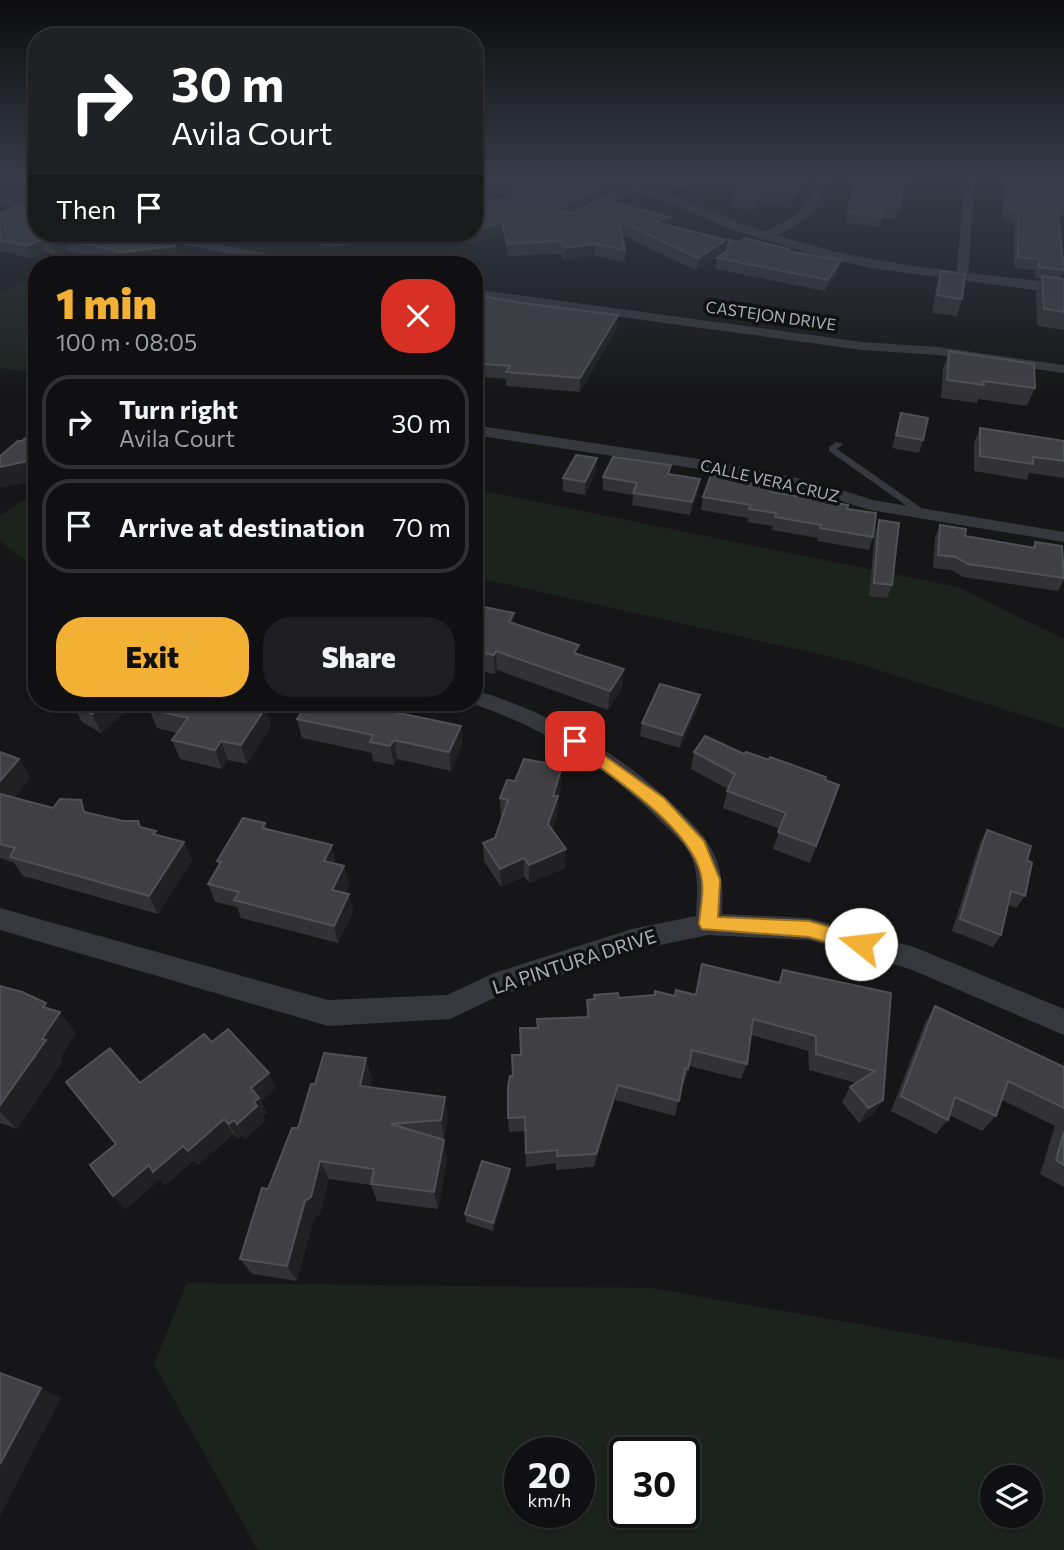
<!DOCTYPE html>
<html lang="en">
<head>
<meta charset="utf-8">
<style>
  :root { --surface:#101012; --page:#1e1e20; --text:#f1f3f6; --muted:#9c9d9f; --line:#303032; --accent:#f2b134 }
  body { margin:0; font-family:Commissioner,sans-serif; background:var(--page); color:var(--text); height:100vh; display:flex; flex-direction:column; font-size:26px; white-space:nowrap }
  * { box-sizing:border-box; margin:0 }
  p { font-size:23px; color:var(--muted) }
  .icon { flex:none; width:38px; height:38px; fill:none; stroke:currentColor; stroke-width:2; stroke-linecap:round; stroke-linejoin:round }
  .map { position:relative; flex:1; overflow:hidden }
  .drawer { position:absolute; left:28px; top:256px; width:455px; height:455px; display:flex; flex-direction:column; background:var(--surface); border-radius:28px; box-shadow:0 2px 5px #0004,0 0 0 2px var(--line) }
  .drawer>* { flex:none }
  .top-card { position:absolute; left:28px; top:28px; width:455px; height:214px; border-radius:28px; box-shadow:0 2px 5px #0004,0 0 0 2px var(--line); background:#202124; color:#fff; overflow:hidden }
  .buttons { position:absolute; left:980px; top:1465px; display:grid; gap:14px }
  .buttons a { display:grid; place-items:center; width:63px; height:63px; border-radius:50%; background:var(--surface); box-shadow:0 2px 5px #0004,0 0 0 2px var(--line); font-size:35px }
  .speed { position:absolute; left:504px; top:1437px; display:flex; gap:14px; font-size:35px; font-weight:700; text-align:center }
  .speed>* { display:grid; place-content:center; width:91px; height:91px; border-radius:50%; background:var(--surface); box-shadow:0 2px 5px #0004,0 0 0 2px var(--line); line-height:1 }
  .speed small { font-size:18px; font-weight:400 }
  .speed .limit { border:4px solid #111; border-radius:10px; background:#fff; color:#111 }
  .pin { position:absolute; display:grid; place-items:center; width:60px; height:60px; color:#fff; margin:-30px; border-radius:14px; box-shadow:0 4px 10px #0006 }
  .me { position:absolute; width:77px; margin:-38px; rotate:286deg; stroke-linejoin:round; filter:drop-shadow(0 0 5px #0008) }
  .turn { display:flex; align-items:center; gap:24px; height:147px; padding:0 28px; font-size:32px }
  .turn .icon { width:91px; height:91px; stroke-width:2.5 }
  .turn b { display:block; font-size:49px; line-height:60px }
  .then { display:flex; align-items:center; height:66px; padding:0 28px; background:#0003; gap:14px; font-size:26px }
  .round { display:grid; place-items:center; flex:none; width:74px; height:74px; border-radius:28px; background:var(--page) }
  .overview { display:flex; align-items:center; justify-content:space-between; height:119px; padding:0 28px }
  h1 { font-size:42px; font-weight:800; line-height:52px; color:var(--accent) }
  .button { display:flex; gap:14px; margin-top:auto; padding:14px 28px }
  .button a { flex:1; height:80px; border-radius:28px; background:var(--accent); color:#111; font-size:28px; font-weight:800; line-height:80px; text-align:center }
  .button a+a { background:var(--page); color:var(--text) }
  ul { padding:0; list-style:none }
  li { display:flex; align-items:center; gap:21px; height:94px; margin:0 14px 10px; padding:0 14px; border:4px solid var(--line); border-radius:28px }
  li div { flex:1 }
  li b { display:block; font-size:26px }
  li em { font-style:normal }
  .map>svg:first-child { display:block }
  .green { fill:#1c231d; fill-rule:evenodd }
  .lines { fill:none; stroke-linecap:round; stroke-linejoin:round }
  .service { fill:#37383d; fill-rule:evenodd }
  .minor { fill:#37383d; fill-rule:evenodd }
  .tertiary { fill:#37383d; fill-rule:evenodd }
  .wall { fill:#323236 }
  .shaded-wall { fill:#212124 }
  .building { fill:#3f3f44; stroke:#4f5156; stroke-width:2 }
  .route { fill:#f2b134; stroke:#9d7322; stroke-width:2 }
  .labels { text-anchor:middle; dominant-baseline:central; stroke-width:7; stroke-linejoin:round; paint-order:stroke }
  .far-street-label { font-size:16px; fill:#a8adb8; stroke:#111113 }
  .street-label { font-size:19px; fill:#a8adb8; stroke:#111113 }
</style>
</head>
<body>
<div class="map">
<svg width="1064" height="1550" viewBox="0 0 1064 1550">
  <rect width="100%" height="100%" fill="#161618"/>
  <g class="green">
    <polygon points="37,274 37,372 0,368 0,292"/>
    <polygon points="474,489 958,587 1064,639 1064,728 849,661 474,577"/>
    <polygon points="37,491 37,570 0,541 0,516"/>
    <path d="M187,1283L651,1288L1064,1360V1550H258L154,1364ZM520,1452H579V1512H520ZM684,1452V1512H625V1452ZM1031,1477V1516H992V1477Z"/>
  </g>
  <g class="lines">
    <g class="service">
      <polygon points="246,233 259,233 335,243 365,239 368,241 335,247"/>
      <polygon points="836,442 843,444 837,449 927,512 927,516 921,516 829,451 829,447"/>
    </g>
    <g class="minor">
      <path d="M818,178H828C820,206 808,221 782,233C774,236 768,240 760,239V233C792,219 807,214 818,178Z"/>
      <polygon points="969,183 974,186 968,277 962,281 956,277 964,186"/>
      <polygon points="636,184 641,187 640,189 590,214 580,212"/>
      <polygon points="0,198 37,206 37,212 0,204"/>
      <polygon points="142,233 164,233 297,260 303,264 280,264 148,237"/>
      <polygon points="474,289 862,342 938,347 1064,365 1064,373 938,355 862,350 474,297"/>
      <polygon points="474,425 726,463 816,482 873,500 1064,532 1064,542 870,510 806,490 726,473 474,435"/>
      <path d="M474,690C551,712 622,754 679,810C693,824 707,837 715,856C723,874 723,894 722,914L809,918L914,947L1064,1009V1035L910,969L809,940L708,935L632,951L501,995L450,1019L328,1026L0,930V908L328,1000L447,995L494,973L632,929L696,916C697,895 700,871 689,853C683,841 670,831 660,821C607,766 539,725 467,702H474Z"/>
    </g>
    <path class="tertiary" d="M593,178C645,178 692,205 740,223C763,231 787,239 811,245C893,268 980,273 1064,284V294L870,268L808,253L730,229L673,204Z"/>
  </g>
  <g class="wall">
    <polygon points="474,178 612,178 616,180 615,191 571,213 613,194 613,202 669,226 726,240 697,271 622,235 625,250 625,262 594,256 566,261 560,254 508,256 503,235 470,244 449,233 474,233 513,196 475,189"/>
    <polygon points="621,178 801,178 793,206 789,207 757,204 755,210 732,208 735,194 661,186 661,179 657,185"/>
    <polygon points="905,178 896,219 883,218 879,227 845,223 847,212"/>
    <polygon points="1003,178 1064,178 1064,217 1059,216 1064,262 1064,272 1061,278 1064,279 1064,330 1037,326 1036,293 1041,279 1035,278 1035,270 1014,268 1014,221 1002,220"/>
    <polygon points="0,214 178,254 178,258 126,264 68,251 56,255 44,252 31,258 0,251"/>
    <polygon points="358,233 423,233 410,242"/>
    <polygon points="788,251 839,272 825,291 715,269 717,258"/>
    <polygon points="941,271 962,299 957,316 932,313 936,288"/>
    <polygon points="521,303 618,315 617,328 580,392 506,386 506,379 474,376 474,307"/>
    <polygon points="949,351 1035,388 1027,406 978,399 977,403 941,398 943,369"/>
    <polygon points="901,413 923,440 919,453 892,448"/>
    <polygon points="980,428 1064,441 1064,478 1029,473 1027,480 974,471 974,443"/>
    <polygon points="597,458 596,471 585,495 563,491 563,478"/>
    <polygon points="670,474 700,479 698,491 690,515 632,505 633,495 603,490 603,477"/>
    <polygon points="771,492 847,509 873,537 869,550 817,541 818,538 772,530 773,526 747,522 748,518 701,510 703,497"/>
    <polygon points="879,520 892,585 887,598 869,596 875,533"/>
    <polygon points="940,525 965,536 1032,547 1035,542 1064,567 1064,580 1058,591 963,577 951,570 933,568 935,538"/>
    <polygon points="474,605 579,654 622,688 608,710 497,670 495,674 474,670"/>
    <polygon points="700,695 698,708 680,748 640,736 642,723"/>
    <polygon points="73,704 129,709 101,733 82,722"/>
    <polygon points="254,704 271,726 247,764 228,760 222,769 180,759 172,740 177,733 157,728 149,709"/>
    <polygon points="398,704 399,713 461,726 462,745 451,771 397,759 394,765 373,761 372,753 302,738 297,719"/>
    <polygon points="0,752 19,759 30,778 14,798 53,808 88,813 141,827 158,835 184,842 192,860 158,914 23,876 14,863 0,858"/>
    <polygon points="694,752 744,754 839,785 810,863 773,849 780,829 723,808 728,789 691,769"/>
    <polygon points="515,781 561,785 558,797 557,815 552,830 565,868 529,883 524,876 501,887 484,861 483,843 495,838 502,817 501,817 500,798"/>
    <polygon points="265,823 267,830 336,864 344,866 349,884 344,893 349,894 353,912 338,943 241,918 237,907 215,902 208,884 219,866 217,861"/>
    <polygon points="987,830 1027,860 1025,896 1016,908 1008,905 1001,935 993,947 952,931 980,843"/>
    <polygon points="702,964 778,982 783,970 891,993 874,1114 859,1123 842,1102 850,1087 856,1083 809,1070 808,1051 751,1035 747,1064 741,1079 689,1066 684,1084 682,1083 675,1116 615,1100 594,1167 556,1170 556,1163 526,1167 525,1131 509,1132 508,1118 513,1076 520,1055 537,1028 586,1017 587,1000 594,999 594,995 619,998 695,994"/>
    <polygon points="0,986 51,1009 76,1033 60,1058 63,1061 17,1129 0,1123"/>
    <polygon points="935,1006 1064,1067 1064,1187 1040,1174 1055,1126 1002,1100 996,1116 982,1131 949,1115 948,1120 936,1134 891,1111 925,1023"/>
    <polygon points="212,1042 276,1088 261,1101 267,1113 263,1116 265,1121 245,1139 242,1135 238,1139 233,1134 198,1165 194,1160 165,1185 160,1179 126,1209 113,1196 116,1144 140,1083"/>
    <polygon points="366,1058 372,1079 370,1087 448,1116 444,1139 439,1139 444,1140 447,1159 438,1209 377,1201 371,1185 329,1179 320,1214 314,1218 297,1281 252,1274 240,1259 268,1189 298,1128 315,1084"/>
    <polygon points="510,1169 510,1178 493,1231 466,1222 465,1214"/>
  </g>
  <g class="shaded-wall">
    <polygon points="800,178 801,178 793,206 789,207 791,195"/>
    <polygon points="616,180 615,191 560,219 560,207"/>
    <polygon points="670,217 669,229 655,222"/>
    <polygon points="502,222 503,235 470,244 470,233 474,233 474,231"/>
    <polygon points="409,233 423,233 410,242"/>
    <polygon points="64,239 68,251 56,255 52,243"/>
    <polygon points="40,240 44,252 31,258 27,246"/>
    <polygon points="726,240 724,252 697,271 698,258"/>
    <polygon points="175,242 178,254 178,258 126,264 123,252"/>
    <polygon points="595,244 594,256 566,261 566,248"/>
    <polygon points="841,260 839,272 825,291 828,280"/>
    <polygon points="618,315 617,328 580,392 580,378"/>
    <polygon points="597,458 596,471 585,495 585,482"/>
    <polygon points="37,459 37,480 0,488 0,467"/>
    <polygon points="700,479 698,491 690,515 692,502"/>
    <polygon points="514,613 514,632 509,622"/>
    <polygon points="496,651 497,670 495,674 494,655"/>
    <polygon points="624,669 622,688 608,710 610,691"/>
    <polygon points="700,695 698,708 680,748 682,735"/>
    <polygon points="107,702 126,702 129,709 101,733 92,714"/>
    <polygon points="266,707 271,726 247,764 241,745"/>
    <polygon points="461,726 462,745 451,771 449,752"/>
    <polygon points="394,740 397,759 394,765 390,746"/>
    <polygon points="221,741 228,760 222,769 215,750"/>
    <polygon points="19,759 30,778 3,811 0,806 0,781"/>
    <polygon points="562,766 561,785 558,797 557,815 548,843 548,824 553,796"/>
    <polygon points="184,842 192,860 158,914 149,896"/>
    <polygon points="332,845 336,864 324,861"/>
    <polygon points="566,849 565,868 529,883 529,865"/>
    <polygon points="524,858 524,876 501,887 500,869"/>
    <polygon points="344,866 349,884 337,908 332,890"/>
    <polygon points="349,894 353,912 338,943 334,926"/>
    <polygon points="46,1003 57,1017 60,1012 76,1033 60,1058 63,1061 17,1129 0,1112 0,1105 42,1039 43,1007"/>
    <polygon points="366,1058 372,1079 366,1106 360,1086"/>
    <polygon points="269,1073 276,1088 261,1101 267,1113 263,1116 265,1121 245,1139 237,1124 254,1102 251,1088"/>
    <polygon points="618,1085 615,1100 594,1167 596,1154"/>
    <polygon points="445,1097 448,1116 444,1139 441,1120"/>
    <polygon points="883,1100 874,1114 859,1123 869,1108"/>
    <polygon points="224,1119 233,1134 198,1165 188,1151"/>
    <polygon points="234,1120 242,1135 238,1139 229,1124"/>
    <polygon points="444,1140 447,1159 438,1209 434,1192"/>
    <polygon points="183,1146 194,1160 165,1185 160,1179 126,1209 113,1196 149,1165"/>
    <polygon points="320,1161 329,1179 320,1214 314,1218 297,1281 287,1266 305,1201"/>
    <polygon points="510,1169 510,1178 493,1231 493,1223"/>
    <polygon points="41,1388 61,1398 0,1516 0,1464"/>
  </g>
  <g class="building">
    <polygon points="478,178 612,178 616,180 560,207 561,212 573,213 613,194 612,202 670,217 655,222 726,240 698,258 619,221 625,250 595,244 566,248 560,241 508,244 502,222 474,231 474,207 539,189"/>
    <polygon points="701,178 800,178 795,194 791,195 759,192 757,198 734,196 740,182"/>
    <polygon points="856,178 905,178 899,209 885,207 882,217 847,212"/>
    <polygon points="1006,178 1064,178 1064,206 1057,205 1064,270 1039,267 1039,259 1018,257 1018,210 1006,209"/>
    <polygon points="13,207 37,212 37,233 131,233 175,242 175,246 123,252 64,239 52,243 40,240 27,246 0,240 0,214"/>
    <polygon points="745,238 789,249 787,251 841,260 828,280 717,258 727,251 729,240 739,242"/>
    <polygon points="941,271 965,274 962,299 937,295"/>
    <polygon points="1042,276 1064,279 1064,312 1044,309"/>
    <polygon points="483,296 521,303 618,315 580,378 506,372 510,366 474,363 474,331 476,317 474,316 474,307"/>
    <polygon points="949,351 1034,364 1035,388 983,381 984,385 947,380"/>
    <polygon points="901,413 928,418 923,440 896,435"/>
    <polygon points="980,428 1064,441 1064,461 1033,457 1033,464 980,456"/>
    <polygon points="31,434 37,434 37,459 0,467 0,456 18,441 22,441"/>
    <polygon points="576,455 597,458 585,482 563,478"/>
    <polygon points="613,457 671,465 668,474 700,479 692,502 633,493 637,483 603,477"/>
    <polygon points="711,475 772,488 771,492 848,505 847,509 876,513 873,537 820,528 821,525 775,517 776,513 749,509 751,505 703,497"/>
    <polygon points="879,520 899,523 892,585 874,583"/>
    <polygon points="940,525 966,529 965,536 1035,548 1035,542 1062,546 1064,578 968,564 956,557 938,555"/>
    <polygon points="474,605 514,613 509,622 579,645 574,653 624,669 610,691 496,651 494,655 474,651"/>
    <polygon points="660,684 700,695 682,735 642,723"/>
    <polygon points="75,702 107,702 92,714 73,704"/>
    <polygon points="155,702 241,702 266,707 241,745 221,741 215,750 172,740 188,718 149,709"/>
    <polygon points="308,702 386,702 398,704 394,712 461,726 449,752 394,740 390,746 370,742 373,735 297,719"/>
    <polygon points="705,736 744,754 746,752 769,760 770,757 826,777 825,780 839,785 816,846 778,832 786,813 727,791 735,774 694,752"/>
    <polygon points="0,752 19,759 0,781"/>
    <polygon points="524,759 562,766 553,796 558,796 548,824 566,849 529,865 524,858 500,869 483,843 495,838 508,800 500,798 507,780 515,781"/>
    <polygon points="0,794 53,808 60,799 81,800 84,812 123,821 138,821 140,827 156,831 153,834 184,842 149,896 10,857 15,848 0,844"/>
    <polygon points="243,818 265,823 262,828 332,845 324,861 344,866 332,890 349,894 334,926 234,900 239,892 208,884 221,862 217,861"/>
    <polygon points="987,830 1031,846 1027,860 1032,863 1025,896 1011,891 1001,935 960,919"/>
    <polygon points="702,964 780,983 783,970 891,993 883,1100 869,1108 850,1087 875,1071 816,1054 816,1036 753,1019 747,1064 692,1050 688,1069 685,1068 679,1101 618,1085 596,1154 557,1156 557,1150 526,1153 525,1117 508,1118 508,1087 510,1076 513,1076 512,1055 521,1055 520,1028 538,1028 537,1019 589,1017 587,1000 595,999 594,995 618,993 619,998 655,995 655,991 675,996 676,990 696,995"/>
    <polygon points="0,986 22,992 46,1003 43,1007 60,1012 42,1039 46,1040 0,1105"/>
    <polygon points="935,1006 1064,1067 1064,1108 1008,1081 996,1116 955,1097 948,1120 901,1096"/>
    <polygon points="228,1029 269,1073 251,1088 259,1098 254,1102 257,1106 237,1124 234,1120 229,1124 224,1119 188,1151 183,1146 153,1172 149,1165 113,1196 90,1165 116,1144 66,1082 110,1048 140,1083 204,1034 212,1042"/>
    <polygon points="324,1053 366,1058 360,1086 445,1097 441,1120 391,1124 444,1140 434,1192 371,1184 374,1169 320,1161 311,1197 305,1201 287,1266 240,1259 262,1188 268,1189 292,1128 298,1128 311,1084 315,1084"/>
    <polygon points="1064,1132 1064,1165 1056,1160"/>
    <polygon points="482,1161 510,1169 493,1223 465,1214"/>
    <polygon points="0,1373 41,1388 0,1464"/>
  </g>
  <linearGradient id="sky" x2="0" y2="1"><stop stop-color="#0c0c0d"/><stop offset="0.45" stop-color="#363c48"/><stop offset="1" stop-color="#363c48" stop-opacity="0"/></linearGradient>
  <rect width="1064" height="395" fill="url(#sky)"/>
  <path class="route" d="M575,735L664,798L704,841L720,880L718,917L809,921L868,938L871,944L868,950L861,952L809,937L702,929L699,924C700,910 704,894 702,881C697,830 608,774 570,745L568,741L570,737Z"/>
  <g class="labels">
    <g class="far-street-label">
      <text transform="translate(771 315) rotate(8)">CASTEJON DRIVE</text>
      <text transform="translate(770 480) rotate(13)">CALLE VERA CRUZ</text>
    </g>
    <g class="street-label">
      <text transform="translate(574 961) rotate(-18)">LA PINTURA DRIVE</text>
    </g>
  </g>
</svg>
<div class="buttons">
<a><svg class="icon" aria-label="layers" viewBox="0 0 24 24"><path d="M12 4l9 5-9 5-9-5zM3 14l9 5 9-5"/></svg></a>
</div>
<div class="speed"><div>20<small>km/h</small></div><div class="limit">30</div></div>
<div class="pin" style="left:575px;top:741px;background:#d93025"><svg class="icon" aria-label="arrive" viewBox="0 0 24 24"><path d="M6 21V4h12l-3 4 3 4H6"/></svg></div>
<svg class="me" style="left:861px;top:944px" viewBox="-20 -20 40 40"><circle r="19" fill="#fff"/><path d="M0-13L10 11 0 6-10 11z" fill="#f2b134"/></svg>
<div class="top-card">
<div class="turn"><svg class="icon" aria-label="right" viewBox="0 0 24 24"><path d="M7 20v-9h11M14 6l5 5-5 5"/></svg><div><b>30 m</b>Avila Court</div></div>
<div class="then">Then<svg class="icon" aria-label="arrive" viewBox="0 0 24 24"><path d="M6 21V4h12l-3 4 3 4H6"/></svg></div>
</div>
<section class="drawer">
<div class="overview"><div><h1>1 min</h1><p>100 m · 08:05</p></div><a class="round" style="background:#d93025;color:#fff"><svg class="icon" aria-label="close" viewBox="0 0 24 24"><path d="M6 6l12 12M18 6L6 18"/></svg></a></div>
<ul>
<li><svg class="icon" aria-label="right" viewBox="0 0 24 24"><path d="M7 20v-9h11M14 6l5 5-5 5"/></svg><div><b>Turn right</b><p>Avila Court</p></div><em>30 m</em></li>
<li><svg class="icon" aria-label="arrive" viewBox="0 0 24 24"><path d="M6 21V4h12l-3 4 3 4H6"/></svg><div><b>Arrive at destination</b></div><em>70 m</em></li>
</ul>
<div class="button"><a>Exit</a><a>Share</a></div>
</section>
</div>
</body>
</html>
